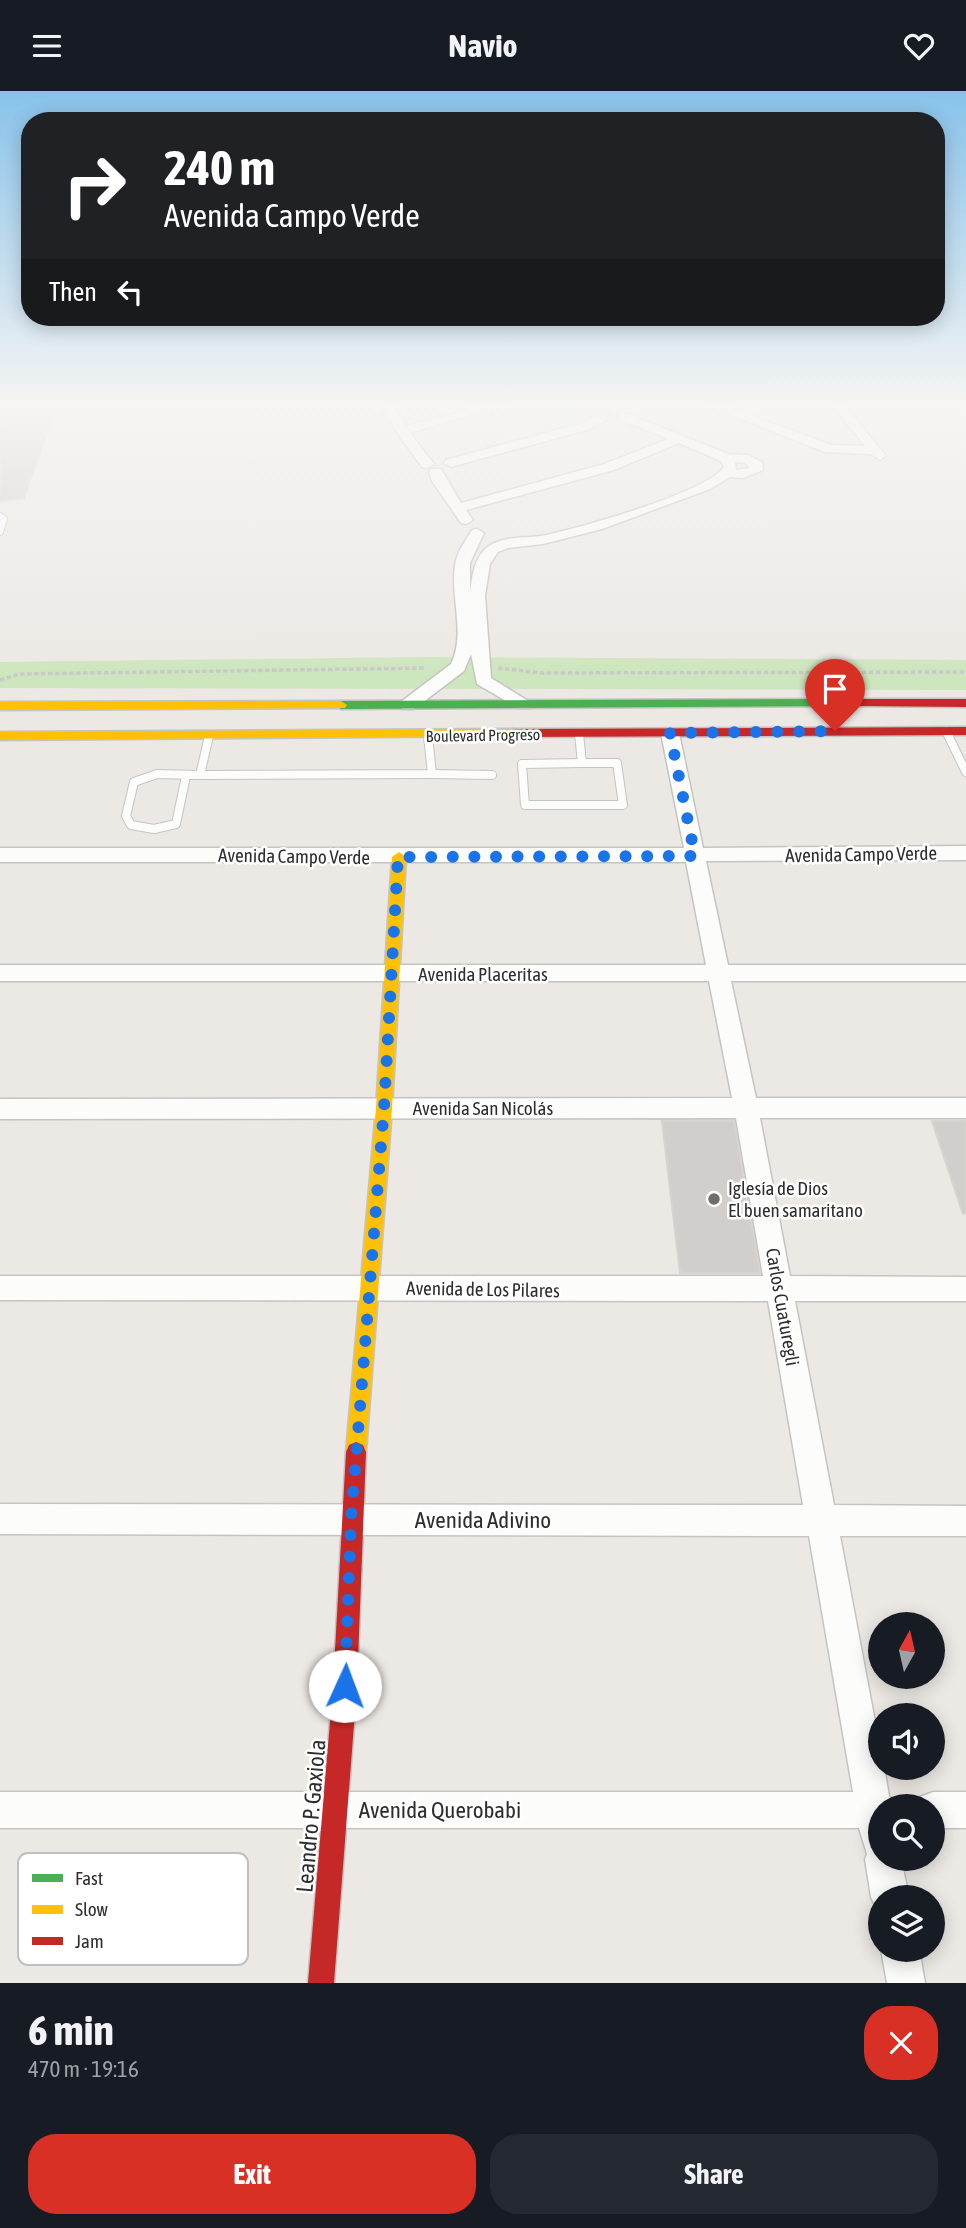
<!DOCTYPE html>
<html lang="en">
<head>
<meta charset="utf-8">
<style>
  :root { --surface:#171b24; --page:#242831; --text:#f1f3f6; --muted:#9ea1a6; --accent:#d93025 }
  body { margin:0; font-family:"Asap Condensed",sans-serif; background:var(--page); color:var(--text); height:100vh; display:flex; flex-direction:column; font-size:26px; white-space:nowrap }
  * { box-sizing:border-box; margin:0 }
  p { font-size:23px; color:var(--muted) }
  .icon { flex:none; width:38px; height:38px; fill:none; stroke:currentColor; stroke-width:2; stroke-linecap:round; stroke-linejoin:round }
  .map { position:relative; height:1892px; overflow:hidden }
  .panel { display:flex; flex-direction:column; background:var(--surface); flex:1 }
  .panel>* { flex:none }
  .top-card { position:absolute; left:21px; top:21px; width:924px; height:214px; border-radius:28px; box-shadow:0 4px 18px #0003; background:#202124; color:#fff; overflow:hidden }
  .needle { width:46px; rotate:8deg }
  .controls { position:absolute; left:868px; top:1521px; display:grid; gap:14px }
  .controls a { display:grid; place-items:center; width:77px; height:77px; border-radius:50%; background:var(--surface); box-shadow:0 4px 18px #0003; font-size:35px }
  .pin { position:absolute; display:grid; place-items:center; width:60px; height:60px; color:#fff; margin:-72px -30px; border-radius:50% 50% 50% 0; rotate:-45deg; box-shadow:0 0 7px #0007 }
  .pin .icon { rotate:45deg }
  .me { position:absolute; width:77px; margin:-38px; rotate:2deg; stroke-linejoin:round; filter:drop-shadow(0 0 5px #0008) }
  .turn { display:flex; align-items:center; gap:24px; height:147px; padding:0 28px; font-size:32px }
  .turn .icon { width:91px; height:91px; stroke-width:2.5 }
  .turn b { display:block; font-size:49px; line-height:60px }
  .then { display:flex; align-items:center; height:66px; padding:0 28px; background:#0003; gap:14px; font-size:26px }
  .round { display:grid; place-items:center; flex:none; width:74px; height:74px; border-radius:28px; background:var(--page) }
  .headline { display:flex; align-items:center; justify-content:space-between; height:119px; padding:0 28px }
  h1 { font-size:42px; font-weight:700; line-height:52px }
  .action { display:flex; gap:14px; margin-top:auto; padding:14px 28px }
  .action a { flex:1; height:80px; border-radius:28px; background:var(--accent); color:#fff; font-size:28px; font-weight:700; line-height:80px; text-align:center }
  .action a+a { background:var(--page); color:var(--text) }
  header { display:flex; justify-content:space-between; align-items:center; height:91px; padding:0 28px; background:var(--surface); font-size:32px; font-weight:700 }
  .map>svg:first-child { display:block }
  .green { fill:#cee6be }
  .building { fill:#d1cecb; stroke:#d7d4d0; stroke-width:2 }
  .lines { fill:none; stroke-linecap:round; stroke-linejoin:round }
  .lane-far1-casing { stroke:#c5c4c5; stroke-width:8 }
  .lane-casing { stroke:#c5c4c5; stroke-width:10 }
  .street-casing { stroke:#c5c4c5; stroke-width:3 }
  .fast-casing { stroke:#c5c4c5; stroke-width:3 }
  .slow-casing { stroke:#c5c4c5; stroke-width:3 }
  .jam-casing { stroke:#c5c4c5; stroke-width:3 }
  .path { stroke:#c9c9c8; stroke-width:3.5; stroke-dasharray:4.5 2.5; stroke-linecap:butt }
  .lane-far1 { stroke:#fcfcfb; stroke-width:6 }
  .lane { stroke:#fcfcfb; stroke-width:8 }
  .street { fill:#fcfcfb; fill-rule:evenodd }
  .fast { fill:#4caf50; fill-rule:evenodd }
  .slow { fill:#ffc107; fill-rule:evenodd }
  .jam { fill:#c62828; fill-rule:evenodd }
  .route { stroke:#1a73e8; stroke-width:12; stroke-dasharray:0 21.6 }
  .poi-dot { fill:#706f6e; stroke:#fff; stroke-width:2.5 }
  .labels { text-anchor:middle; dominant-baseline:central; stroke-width:5; stroke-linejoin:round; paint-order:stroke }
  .far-street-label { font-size:16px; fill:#2e2e2e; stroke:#fff }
  .street-label { font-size:19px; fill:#2e2e2e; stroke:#fff }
  .poi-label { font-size:19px; fill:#2e2e2e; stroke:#fff; text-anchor:start }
  .near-street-label { font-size:23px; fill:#2e2e2e; stroke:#fff }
  .key { fill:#fff; stroke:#c0c0c0; stroke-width:2 }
  .key-label { font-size:19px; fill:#2e2e2e }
</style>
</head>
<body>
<header><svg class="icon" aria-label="menu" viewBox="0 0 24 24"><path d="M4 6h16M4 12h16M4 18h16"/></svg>Navio<svg class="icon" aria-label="heart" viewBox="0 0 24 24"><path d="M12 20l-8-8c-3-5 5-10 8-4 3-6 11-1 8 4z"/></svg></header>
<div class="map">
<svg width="966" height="1892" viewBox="0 0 966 1892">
  <rect width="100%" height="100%" fill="#ece8e4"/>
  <g class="green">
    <polygon points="536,316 574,319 584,316 589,324 568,332"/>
    <polygon points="430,566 966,569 966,599 0,597 0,571"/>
  </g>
  <g class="building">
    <polygon points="0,319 55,319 24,407 0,410"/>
    <polygon points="662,1030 734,1030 760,1182 680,1182"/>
    <polygon points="932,1030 966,1030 966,1122 963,1123"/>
  </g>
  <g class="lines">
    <defs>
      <polyline id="lane-far1" points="0,425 4,428 0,441"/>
      <g id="lane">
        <polyline points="946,640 966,681"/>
        <polyline points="579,643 582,672"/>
        <polyline points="209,645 200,684 432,683 428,645"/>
        <polygon points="582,672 617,672 623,714 525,714 522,673"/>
        <polyline points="432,683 492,684"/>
        <polyline points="186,685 176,733 154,738 131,734 126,725 134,691 157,683 200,684"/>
      </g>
      <g id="street">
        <polygon points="383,316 395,316 406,335 477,316 497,316 410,342 434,373 427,377 422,376 396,340"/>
        <polygon points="711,316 728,316 832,354 865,355 834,316 846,316 886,365 880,369 871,363 825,361"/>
        <path d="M623,321L728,363L748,364L762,371L763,379L743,387L730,386L710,398L602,438L543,453L508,457L498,461L490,473L485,505L491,587L533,613L530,617H518L477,593L471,563L464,580L414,618H402L399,614L402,610L451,573C466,542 450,507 455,474C457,461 465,450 472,439L477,438L484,442L470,472V503C472,486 474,465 489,455C505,444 528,448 546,444C580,437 707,401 724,376L721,370L679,352L614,379L466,419L473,429L466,433L461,432L432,390L429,381L431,378H441L461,412L604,373L668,348L619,328L617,325ZM735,371L745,372L750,377L736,379Z"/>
        <polygon points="603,322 607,323 607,329 590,338 451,376 444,372 446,369 582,332"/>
        <polygon points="670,637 679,642 703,757 966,755 966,769 706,770 728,874 966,874 966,890 731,890 756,1007 966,1007 966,1027 760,1027 790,1185 966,1186 966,1210 795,1210 834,1414 966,1415 966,1445 840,1445 880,1657 880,1676 884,1676 889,1705 896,1715 880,1715 880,1768 901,1768 909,1806 880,1806 880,1821 877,1819 871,1806 865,1768 867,1763 859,1737 0,1737 0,1701 853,1701 809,1445 0,1443 0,1413 803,1414 768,1210 0,1209 0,1185 763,1185 736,1027 0,1028 0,1008 732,1007 709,890 0,890 0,874 706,874 686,771 0,771 0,757 684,757 661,642"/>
        <polygon points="933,1701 966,1701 966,1737 933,1737 933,1715 917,1715 920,1706"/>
        <polygon points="881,1858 919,1858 925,1892 887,1892"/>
      </g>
      <polygon id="fast" points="859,608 863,609 863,615 341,618 335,614 341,610"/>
      <g id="slow">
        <polygon points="341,610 347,614 345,617 0,619 0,611"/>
        <polygon points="513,638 519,642 517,645 0,649 0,641"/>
        <polygon points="399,761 406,766 392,1017 366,1361 363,1368 356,1371 349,1368 346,1361 376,1017 392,766"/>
      </g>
      <g id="jam">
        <polygon points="859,608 966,608 966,616 855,615 855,609"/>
        <polygon points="966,636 966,644 513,646 507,642 513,638"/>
        <polygon points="356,1351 363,1354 366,1361 357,1595 334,1892 308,1892 333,1595 346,1361 349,1354"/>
      </g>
    </defs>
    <use href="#lane-far1" class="lane-far1-casing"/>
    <use href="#lane" class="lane-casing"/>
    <use href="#street" class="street-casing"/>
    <use href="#fast" class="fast-casing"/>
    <use href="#slow" class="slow-casing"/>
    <use href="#jam" class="jam-casing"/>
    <g class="path">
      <polyline points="498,577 542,582 966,581"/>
      <polyline points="0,589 20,583 426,577"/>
    </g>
    <use href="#lane-far1" class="lane-far1"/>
    <use href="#lane" class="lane"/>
    <use href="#street" class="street"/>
    <use href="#fast" class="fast"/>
    <use href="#slow" class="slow"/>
    <use href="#jam" class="jam"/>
  </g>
  <linearGradient id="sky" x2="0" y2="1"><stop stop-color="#88c2ea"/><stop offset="0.54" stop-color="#f6f5f3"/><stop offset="1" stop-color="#f6f5f3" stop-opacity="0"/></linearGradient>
  <rect width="966" height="581" fill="url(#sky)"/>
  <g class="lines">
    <polyline class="route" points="345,1595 351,1429 384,1017 398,766 695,765 670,642 835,640"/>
  </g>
  <circle class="poi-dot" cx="714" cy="1108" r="7"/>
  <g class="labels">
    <g class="far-street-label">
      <text transform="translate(483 644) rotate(-1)">Boulevard Progreso</text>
    </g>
    <g class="street-label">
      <text transform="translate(861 763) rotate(-1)">Avenida Campo Verde</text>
      <text transform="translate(294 765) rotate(1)">Avenida Campo Verde</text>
      <text x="483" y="883">Avenida Placeritas</text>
      <text x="483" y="1017">Avenida San Nicolás</text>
      <text transform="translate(483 1198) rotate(1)">Avenida de Los Pilares</text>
      <text transform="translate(783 1216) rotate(80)">Carlos Cuaturegli</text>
    </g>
    <g class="poi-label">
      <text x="728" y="1097">Iglesía de Dios<tspan x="728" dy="22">El buen samaritano</tspan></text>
    </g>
    <g class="near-street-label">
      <text x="483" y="1429">Avenida Adivino</text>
      <text x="440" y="1719">Avenida Querobabi</text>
      <text transform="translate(311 1725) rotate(-85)">Leandro P. Gaxiola</text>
    </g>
  </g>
  <rect x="18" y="1762" width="230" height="112" rx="10" class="key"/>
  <rect x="32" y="1783" width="31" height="8" fill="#4caf50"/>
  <rect x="32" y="1814" width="31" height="9" fill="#ffc107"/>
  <rect x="32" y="1846" width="31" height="8" fill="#c62828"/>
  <g class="key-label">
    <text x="75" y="1794">Fast</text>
    <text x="75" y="1825">Slow</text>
    <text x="75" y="1857">Jam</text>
  </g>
</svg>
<div class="controls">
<a><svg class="needle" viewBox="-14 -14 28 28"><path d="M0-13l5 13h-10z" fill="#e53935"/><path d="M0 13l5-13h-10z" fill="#9ea1a6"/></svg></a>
<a><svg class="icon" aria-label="sound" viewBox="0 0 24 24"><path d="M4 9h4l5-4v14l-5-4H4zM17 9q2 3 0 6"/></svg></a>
<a><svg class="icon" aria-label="search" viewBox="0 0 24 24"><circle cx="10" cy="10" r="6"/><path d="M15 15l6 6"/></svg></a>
<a><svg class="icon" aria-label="layers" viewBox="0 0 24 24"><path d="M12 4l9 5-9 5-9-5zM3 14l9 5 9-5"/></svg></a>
</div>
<div class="pin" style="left:835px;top:640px;background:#d93025"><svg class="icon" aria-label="arrive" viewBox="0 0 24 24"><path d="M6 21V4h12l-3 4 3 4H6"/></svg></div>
<svg class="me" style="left:345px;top:1595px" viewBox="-20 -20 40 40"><circle r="19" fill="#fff"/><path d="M0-13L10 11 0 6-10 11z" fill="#1a73e8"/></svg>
<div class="top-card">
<div class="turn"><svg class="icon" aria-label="right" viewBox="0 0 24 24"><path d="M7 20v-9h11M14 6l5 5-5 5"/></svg><div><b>240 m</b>Avenida Campo Verde</div></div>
<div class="then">Then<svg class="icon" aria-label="left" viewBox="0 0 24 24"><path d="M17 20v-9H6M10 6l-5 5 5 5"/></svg></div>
</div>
</div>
<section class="panel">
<div class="headline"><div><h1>6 min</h1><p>470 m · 19:16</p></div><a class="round" style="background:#d93025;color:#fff"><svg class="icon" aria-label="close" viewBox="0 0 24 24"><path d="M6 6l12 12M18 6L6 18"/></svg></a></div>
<div class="action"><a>Exit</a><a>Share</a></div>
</section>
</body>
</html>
